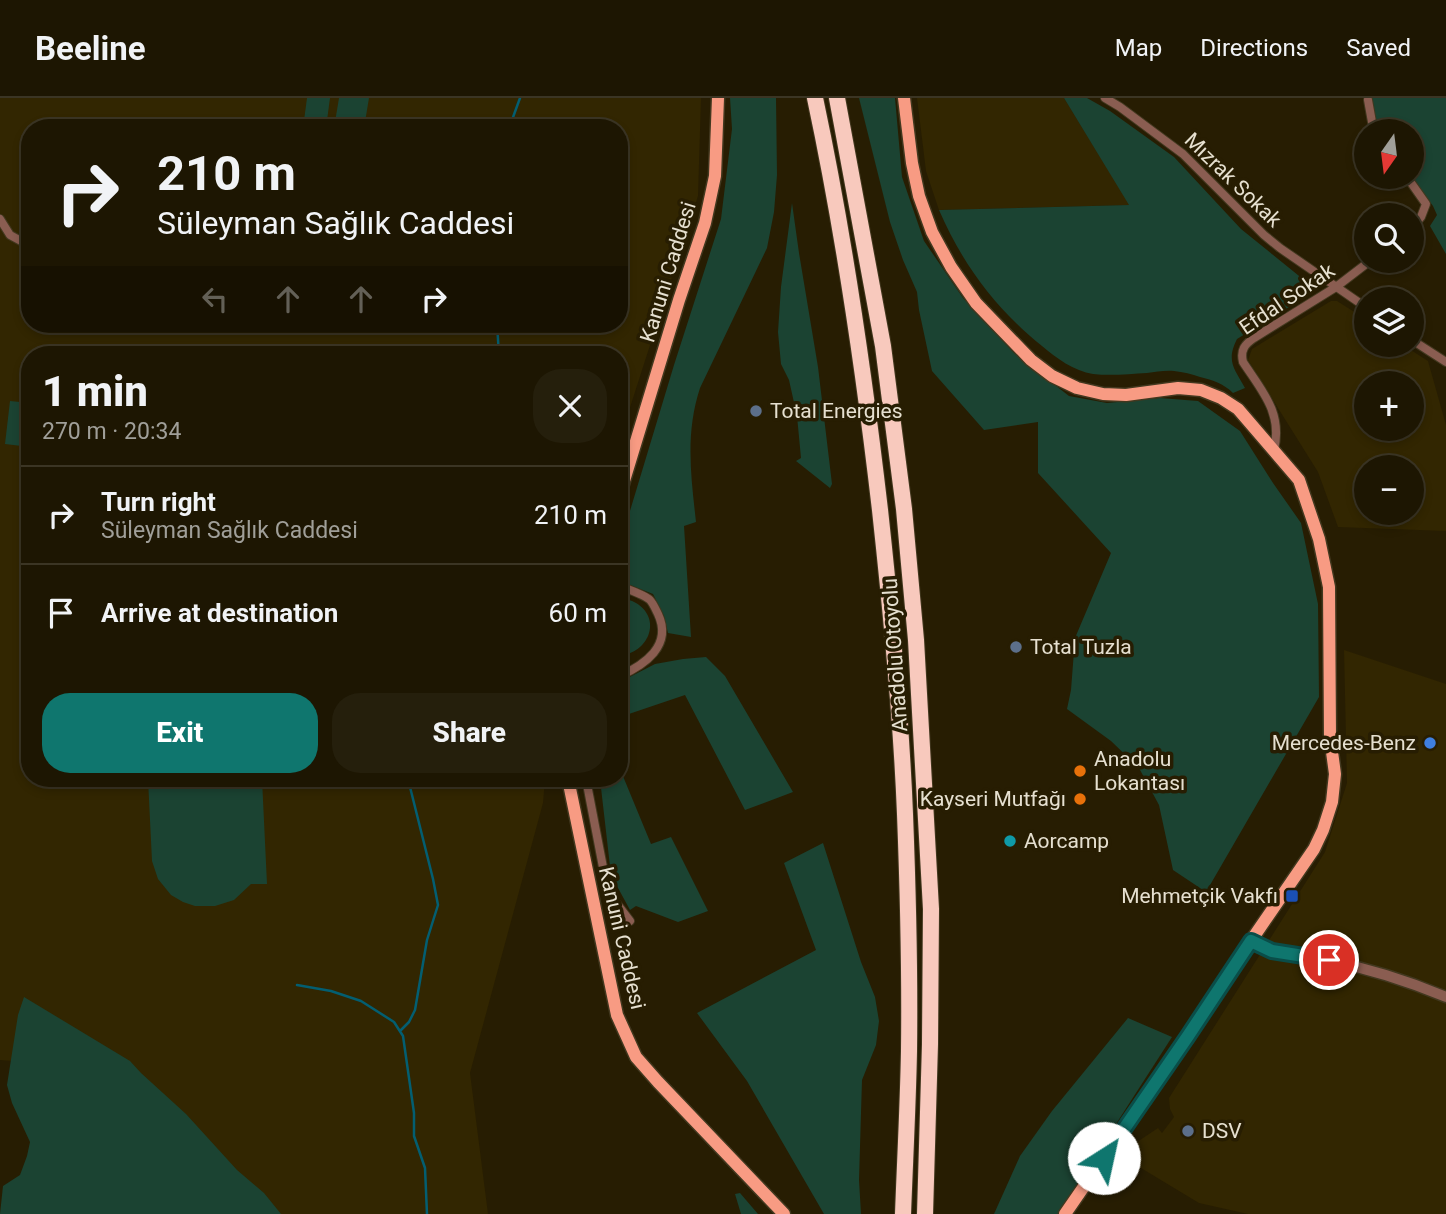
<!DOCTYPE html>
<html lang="en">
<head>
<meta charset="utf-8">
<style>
  :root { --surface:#1d1602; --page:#251f0c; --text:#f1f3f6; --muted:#a09f99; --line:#3b3524; --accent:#0f766e }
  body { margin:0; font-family:Roboto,sans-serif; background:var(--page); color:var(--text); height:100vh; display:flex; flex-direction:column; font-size:26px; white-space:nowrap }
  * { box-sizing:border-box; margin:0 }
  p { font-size:23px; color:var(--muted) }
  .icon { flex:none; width:38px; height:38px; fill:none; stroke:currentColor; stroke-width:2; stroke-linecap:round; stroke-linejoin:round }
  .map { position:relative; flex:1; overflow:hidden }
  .drawer { position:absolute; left:21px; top:248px; width:607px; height:441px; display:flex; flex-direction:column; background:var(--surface); border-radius:28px; box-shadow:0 4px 10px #0003,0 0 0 2px var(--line) }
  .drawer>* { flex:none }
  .banner { position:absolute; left:21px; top:21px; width:607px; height:214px; border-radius:28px; box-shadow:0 4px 10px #0003,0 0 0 2px var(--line); background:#1d1602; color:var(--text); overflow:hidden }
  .needle { width:46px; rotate:194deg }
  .controls { position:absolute; left:1354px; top:21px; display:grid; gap:14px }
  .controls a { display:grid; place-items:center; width:70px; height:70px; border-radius:50%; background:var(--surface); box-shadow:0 4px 10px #0003,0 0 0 2px var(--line); font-size:35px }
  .pin { position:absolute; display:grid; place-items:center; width:60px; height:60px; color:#fff; margin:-30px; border:4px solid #fff; border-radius:50%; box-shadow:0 2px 7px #0007 }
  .me { position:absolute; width:77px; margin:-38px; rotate:35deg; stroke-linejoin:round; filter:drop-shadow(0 0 5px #0008) }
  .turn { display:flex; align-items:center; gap:24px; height:147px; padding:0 21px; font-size:32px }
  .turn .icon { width:91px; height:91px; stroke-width:2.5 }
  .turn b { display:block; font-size:49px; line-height:60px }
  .lanes { display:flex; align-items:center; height:66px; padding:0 21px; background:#0003; justify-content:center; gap:35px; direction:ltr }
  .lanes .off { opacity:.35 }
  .round { display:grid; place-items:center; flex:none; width:74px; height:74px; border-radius:28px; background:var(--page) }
  .headline { display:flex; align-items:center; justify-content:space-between; height:119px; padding:0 21px }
  h1 { font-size:42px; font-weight:800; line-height:52px }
  .cta { display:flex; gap:14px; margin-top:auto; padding:14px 21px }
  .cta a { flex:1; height:80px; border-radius:28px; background:var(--accent); color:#fff; font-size:28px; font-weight:800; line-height:80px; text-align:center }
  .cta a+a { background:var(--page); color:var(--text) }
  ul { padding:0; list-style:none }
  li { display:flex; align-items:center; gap:21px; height:98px; padding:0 21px; border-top:2px solid var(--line) }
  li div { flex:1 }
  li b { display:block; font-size:26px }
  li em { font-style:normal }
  header { display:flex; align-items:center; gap:42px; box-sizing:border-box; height:98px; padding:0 35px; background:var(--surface); border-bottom:2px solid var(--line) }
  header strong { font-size:33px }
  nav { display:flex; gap:38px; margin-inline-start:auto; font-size:24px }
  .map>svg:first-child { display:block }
  .built { fill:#322601; fill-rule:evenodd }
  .green { fill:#1b4332 }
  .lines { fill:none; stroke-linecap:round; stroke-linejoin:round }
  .stream { stroke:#035e71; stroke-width:2.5 }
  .minor-casing { stroke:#42381f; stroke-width:10 }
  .tertiary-casing { stroke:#42381f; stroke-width:13 }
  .primary-casing { stroke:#42381f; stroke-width:15 }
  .motorway-casing { stroke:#42381f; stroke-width:18 }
  .minor { stroke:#8a5d51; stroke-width:8 }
  .tertiary { stroke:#8a5d51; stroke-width:10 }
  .primary { stroke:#f89b83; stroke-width:12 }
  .motorway { stroke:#f8c9bd; stroke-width:16 }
  .route-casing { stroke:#0a4d48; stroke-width:18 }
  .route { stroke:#0f766e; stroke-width:12 }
  .service-dot { fill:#5c6f8a; stroke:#271d02; stroke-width:2.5 }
  .shop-dot { fill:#3f7fe0; stroke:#271d02; stroke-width:2.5 }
  .food-dot { fill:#e8710a; stroke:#271d02; stroke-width:2.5 }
  .culture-dot { fill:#0f9aa8; stroke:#271d02; stroke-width:2.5 }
  .transit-dot { fill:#1a4fb4; stroke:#271d02; stroke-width:2.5 }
  .labels { text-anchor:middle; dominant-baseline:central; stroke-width:7; stroke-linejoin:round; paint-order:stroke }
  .street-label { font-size:21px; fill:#e6e0d0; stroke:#271d02 }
  .poi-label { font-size:21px; fill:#e6e0d0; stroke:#271d02; text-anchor:start }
</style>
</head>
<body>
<header>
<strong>Beeline</strong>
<nav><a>Map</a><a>Directions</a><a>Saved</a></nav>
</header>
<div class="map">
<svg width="1446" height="1116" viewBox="0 0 1446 1116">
  <rect width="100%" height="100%" fill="#271d02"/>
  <g class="built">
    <path d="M0,0H701L698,98L625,325L620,331V257H30V681H545L543,705L470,975L488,1116H15L39,1041L13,963L0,962ZM30,30H620V226H30Z"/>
    <polygon points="917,0 1064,0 1130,107 939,112 926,73"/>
    <path d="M1331,203H1337L1367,222V247H1403L1428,263L1446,327V433L1338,429L1318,374L1248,262L1252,251ZM1367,285H1412V331H1367ZM1367,369H1412V415H1367Z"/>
    <polygon points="1344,552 1446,586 1446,1116 1248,1116 1199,1105 1126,1061 1140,1042 1158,1030 1162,1035 1174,1019 1170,1011 1169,1000 1325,754 1347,685"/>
  </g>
  <g class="green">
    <polygon points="307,0 330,0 326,30 303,30"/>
    <polygon points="339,0 369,0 364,30 334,30"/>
    <path d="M730,0H776L777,77L774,114L767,150L700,290C685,336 691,378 696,424L684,428L691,539L668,535L664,518L653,496L620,483V446L674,267L721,121L732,31Z"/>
    <polygon points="859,0 895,0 902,79 924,143 963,200 1014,255 1069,298 1107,305 1160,300 1198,303 1240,333 1273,385 1301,425 1318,506 1319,599 1206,794 1173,772 1159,707 1139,670 1111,643 1067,611 1071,592 1075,540 1111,455 1038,375 1038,324 984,332 932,273 919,212 917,194 903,162 890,124"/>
    <path d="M1064,0H1087L1110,13L1174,59L1241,131L1309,186L1310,193L1302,201L1237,241C1226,263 1234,270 1245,290L1233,295C1224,286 1213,282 1200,279C1192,276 1183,274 1174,273C1165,272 1156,274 1147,275C1130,276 1110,278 1093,276C1074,273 1056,260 1042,248C995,210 963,167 939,112L1129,107Z"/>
    <polygon points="1371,0 1446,0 1446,156 1430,128 1437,117 1433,108 1412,79 1412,33 1380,33 1372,8"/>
    <polygon points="792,105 799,155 818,269 832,386 830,390 796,363 801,360 797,318 789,282 781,266 778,234 781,189"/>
    <polygon points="347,249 358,252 365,257 321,257 333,250"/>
    <polygon points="10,303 30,305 30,349 5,346"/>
    <path d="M620,500C625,501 631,502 636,505C663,521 648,556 620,557Z"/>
    <polygon points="706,559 725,578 793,694 745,712 685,597 620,619 620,584 655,566 683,561"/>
    <polygon points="620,671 651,746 671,739 708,813 678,824 636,808 630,812 611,777 600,681 620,681"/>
    <polygon points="148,681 262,681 267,786 251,786 234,802 215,808 195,808 183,804 171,797 158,781 152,763"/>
    <polygon points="823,745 861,864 875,899 879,923 876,947 862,982 859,1082 861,1116 824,1116 747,983 697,915 816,852 784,765"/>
    <polygon points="24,899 130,963 141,975 186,1016 237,1072 264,1095 281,1116 0,1116 3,1088 20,1077 27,1058 30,1044 12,1005 7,987 18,917"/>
    <polygon points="1128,920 1172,939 1058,1116 994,1116 1020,1058 1052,1013"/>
    <polygon points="740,1095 758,1116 741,1116 735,1096"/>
  </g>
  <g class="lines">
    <g class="stream">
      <polyline points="512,30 512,22 520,0"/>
      <polyline points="497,226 499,257"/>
      <polyline points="297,887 331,893 361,903 394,924 403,938 414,1015 414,1038 425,1070 427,1116"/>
      <polyline points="401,932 409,924 415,912 427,842 438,807 433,781 408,681"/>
    </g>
    <defs>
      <g id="minor">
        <polyline points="1105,0 1120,9 1183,56 1264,137 1280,150 1367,210"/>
        <polyline points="1368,2 1372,24 1377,33"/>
        <polyline points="1407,79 1426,106 1421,119 1412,130"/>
        <polyline points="0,121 10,137 21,143"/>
        <polyline points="1412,242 1446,264"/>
        <path d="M1274,352C1283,315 1262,293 1243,264C1240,252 1245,246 1254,240L1336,189L1370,163"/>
        <path d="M620,488C627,491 645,497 650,502C653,505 656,512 658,516C673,548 644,567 620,578"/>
        <polyline points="586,681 607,790 614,802 630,823"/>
      </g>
      <path id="tertiary" d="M1250,843C1276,856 1303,857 1330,863C1371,871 1408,883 1446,899"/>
      <g id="primary">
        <polyline points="904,0 912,65 919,98 932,134 951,169 976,205 1031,262 1052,278 1077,290 1103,296 1126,297 1178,290 1201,292 1221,300 1238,311 1299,382 1319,441 1329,489 1330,639 1335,676 1332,704 1323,732 1314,751 1257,834 1188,938 1065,1116"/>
        <polyline points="620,396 679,202 705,125 715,78 718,0"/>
        <polyline points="568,681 617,917 636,959 658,984 784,1116"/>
      </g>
      <g id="motorway">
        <path d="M815,0C844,136 864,274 880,412C891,513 901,614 905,716C908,794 910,874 909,953C908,1007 905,1062 903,1116"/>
        <polyline points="837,0 883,248 904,411 916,542 931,811 930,946 925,1116"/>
      </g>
    </defs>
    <use href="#minor" class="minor-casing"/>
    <use href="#tertiary" class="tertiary-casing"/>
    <use href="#primary" class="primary-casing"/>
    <use href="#motorway" class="motorway-casing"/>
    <use href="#minor" class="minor"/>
    <use href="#tertiary" class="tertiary"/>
    <use href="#primary" class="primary"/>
    <use href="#motorway" class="motorway"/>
  </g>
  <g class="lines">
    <defs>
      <polyline id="route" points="1104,1060 1188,938 1251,843 1272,853 1329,862"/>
    </defs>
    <use href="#route" class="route-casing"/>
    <use href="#route" class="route"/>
  </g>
  <g class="service-dot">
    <circle cx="756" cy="313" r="7"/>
    <circle cx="1016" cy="549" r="7"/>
    <circle cx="1188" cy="1033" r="7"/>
  </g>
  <circle class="shop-dot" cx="1430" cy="645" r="7"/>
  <g class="food-dot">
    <circle cx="1080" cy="673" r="7"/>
    <circle cx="1080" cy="701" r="7"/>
  </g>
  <circle class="culture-dot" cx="1010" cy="743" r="7"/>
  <rect class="transit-dot" x="1285" y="791" width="14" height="14" rx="3.5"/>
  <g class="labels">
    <g class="street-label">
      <text transform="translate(1233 82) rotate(44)">Mızrak Sokak</text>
      <text transform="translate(668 174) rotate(-73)">Kanuni Caddesi</text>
      <text transform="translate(1287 201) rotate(-34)">Efdal Sokak</text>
      <text transform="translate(895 557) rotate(-94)">Anadolu Otoyolu</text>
      <text transform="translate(622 840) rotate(77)">Kanuni Caddesi</text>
    </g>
    <g class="poi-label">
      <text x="770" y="313">Total Energies</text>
      <text x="1030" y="549">Total Tuzla</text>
      <text x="1416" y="645" text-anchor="end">Mercedes-Benz</text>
      <text x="1094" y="661">Anadolu<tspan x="1094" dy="24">Lokantası</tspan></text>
      <text x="1066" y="701" text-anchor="end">Kayseri Mutfağı</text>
      <text x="1024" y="743">Aorcamp</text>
      <text x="1278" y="798" text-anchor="end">Mehmetçik Vakfı</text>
      <text x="1202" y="1033">DSV</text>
    </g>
  </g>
</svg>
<div class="controls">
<a><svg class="needle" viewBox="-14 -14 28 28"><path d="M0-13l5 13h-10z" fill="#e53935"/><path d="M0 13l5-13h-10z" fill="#a09f99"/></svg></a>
<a><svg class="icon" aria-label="search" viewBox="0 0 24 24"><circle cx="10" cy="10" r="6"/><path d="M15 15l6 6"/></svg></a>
<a><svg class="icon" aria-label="layers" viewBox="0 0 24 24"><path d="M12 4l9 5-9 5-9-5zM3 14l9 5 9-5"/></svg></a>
<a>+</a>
<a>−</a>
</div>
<div class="pin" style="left:1329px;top:862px;background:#d93025"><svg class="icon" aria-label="arrive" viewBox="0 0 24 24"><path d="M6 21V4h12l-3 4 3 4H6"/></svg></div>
<svg class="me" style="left:1104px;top:1060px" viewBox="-20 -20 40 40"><circle r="19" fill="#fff"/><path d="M0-13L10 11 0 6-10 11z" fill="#0f766e"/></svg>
<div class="banner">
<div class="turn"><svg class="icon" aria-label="right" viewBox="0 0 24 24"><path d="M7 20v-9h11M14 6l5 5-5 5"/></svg><div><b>210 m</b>Süleyman Sağlık Caddesi</div></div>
<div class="lanes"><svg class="icon off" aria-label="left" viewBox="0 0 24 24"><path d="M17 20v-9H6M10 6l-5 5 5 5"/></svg><svg class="icon off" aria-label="ahead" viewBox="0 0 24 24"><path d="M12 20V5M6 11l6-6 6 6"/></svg><svg class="icon off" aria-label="ahead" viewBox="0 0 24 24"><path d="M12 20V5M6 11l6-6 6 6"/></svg><svg class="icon" aria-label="right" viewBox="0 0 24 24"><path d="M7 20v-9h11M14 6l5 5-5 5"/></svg></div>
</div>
<section class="drawer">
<div class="headline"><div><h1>1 min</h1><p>270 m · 20:34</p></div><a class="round"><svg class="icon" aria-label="close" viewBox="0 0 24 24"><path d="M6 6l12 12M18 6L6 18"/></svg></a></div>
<ul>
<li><svg class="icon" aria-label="right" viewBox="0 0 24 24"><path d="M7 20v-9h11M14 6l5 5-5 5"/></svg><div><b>Turn right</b><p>Süleyman Sağlık Caddesi</p></div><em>210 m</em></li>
<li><svg class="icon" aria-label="arrive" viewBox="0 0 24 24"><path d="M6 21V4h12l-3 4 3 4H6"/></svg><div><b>Arrive at destination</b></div><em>60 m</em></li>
</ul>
<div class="cta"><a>Exit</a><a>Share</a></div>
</section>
</div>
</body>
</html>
